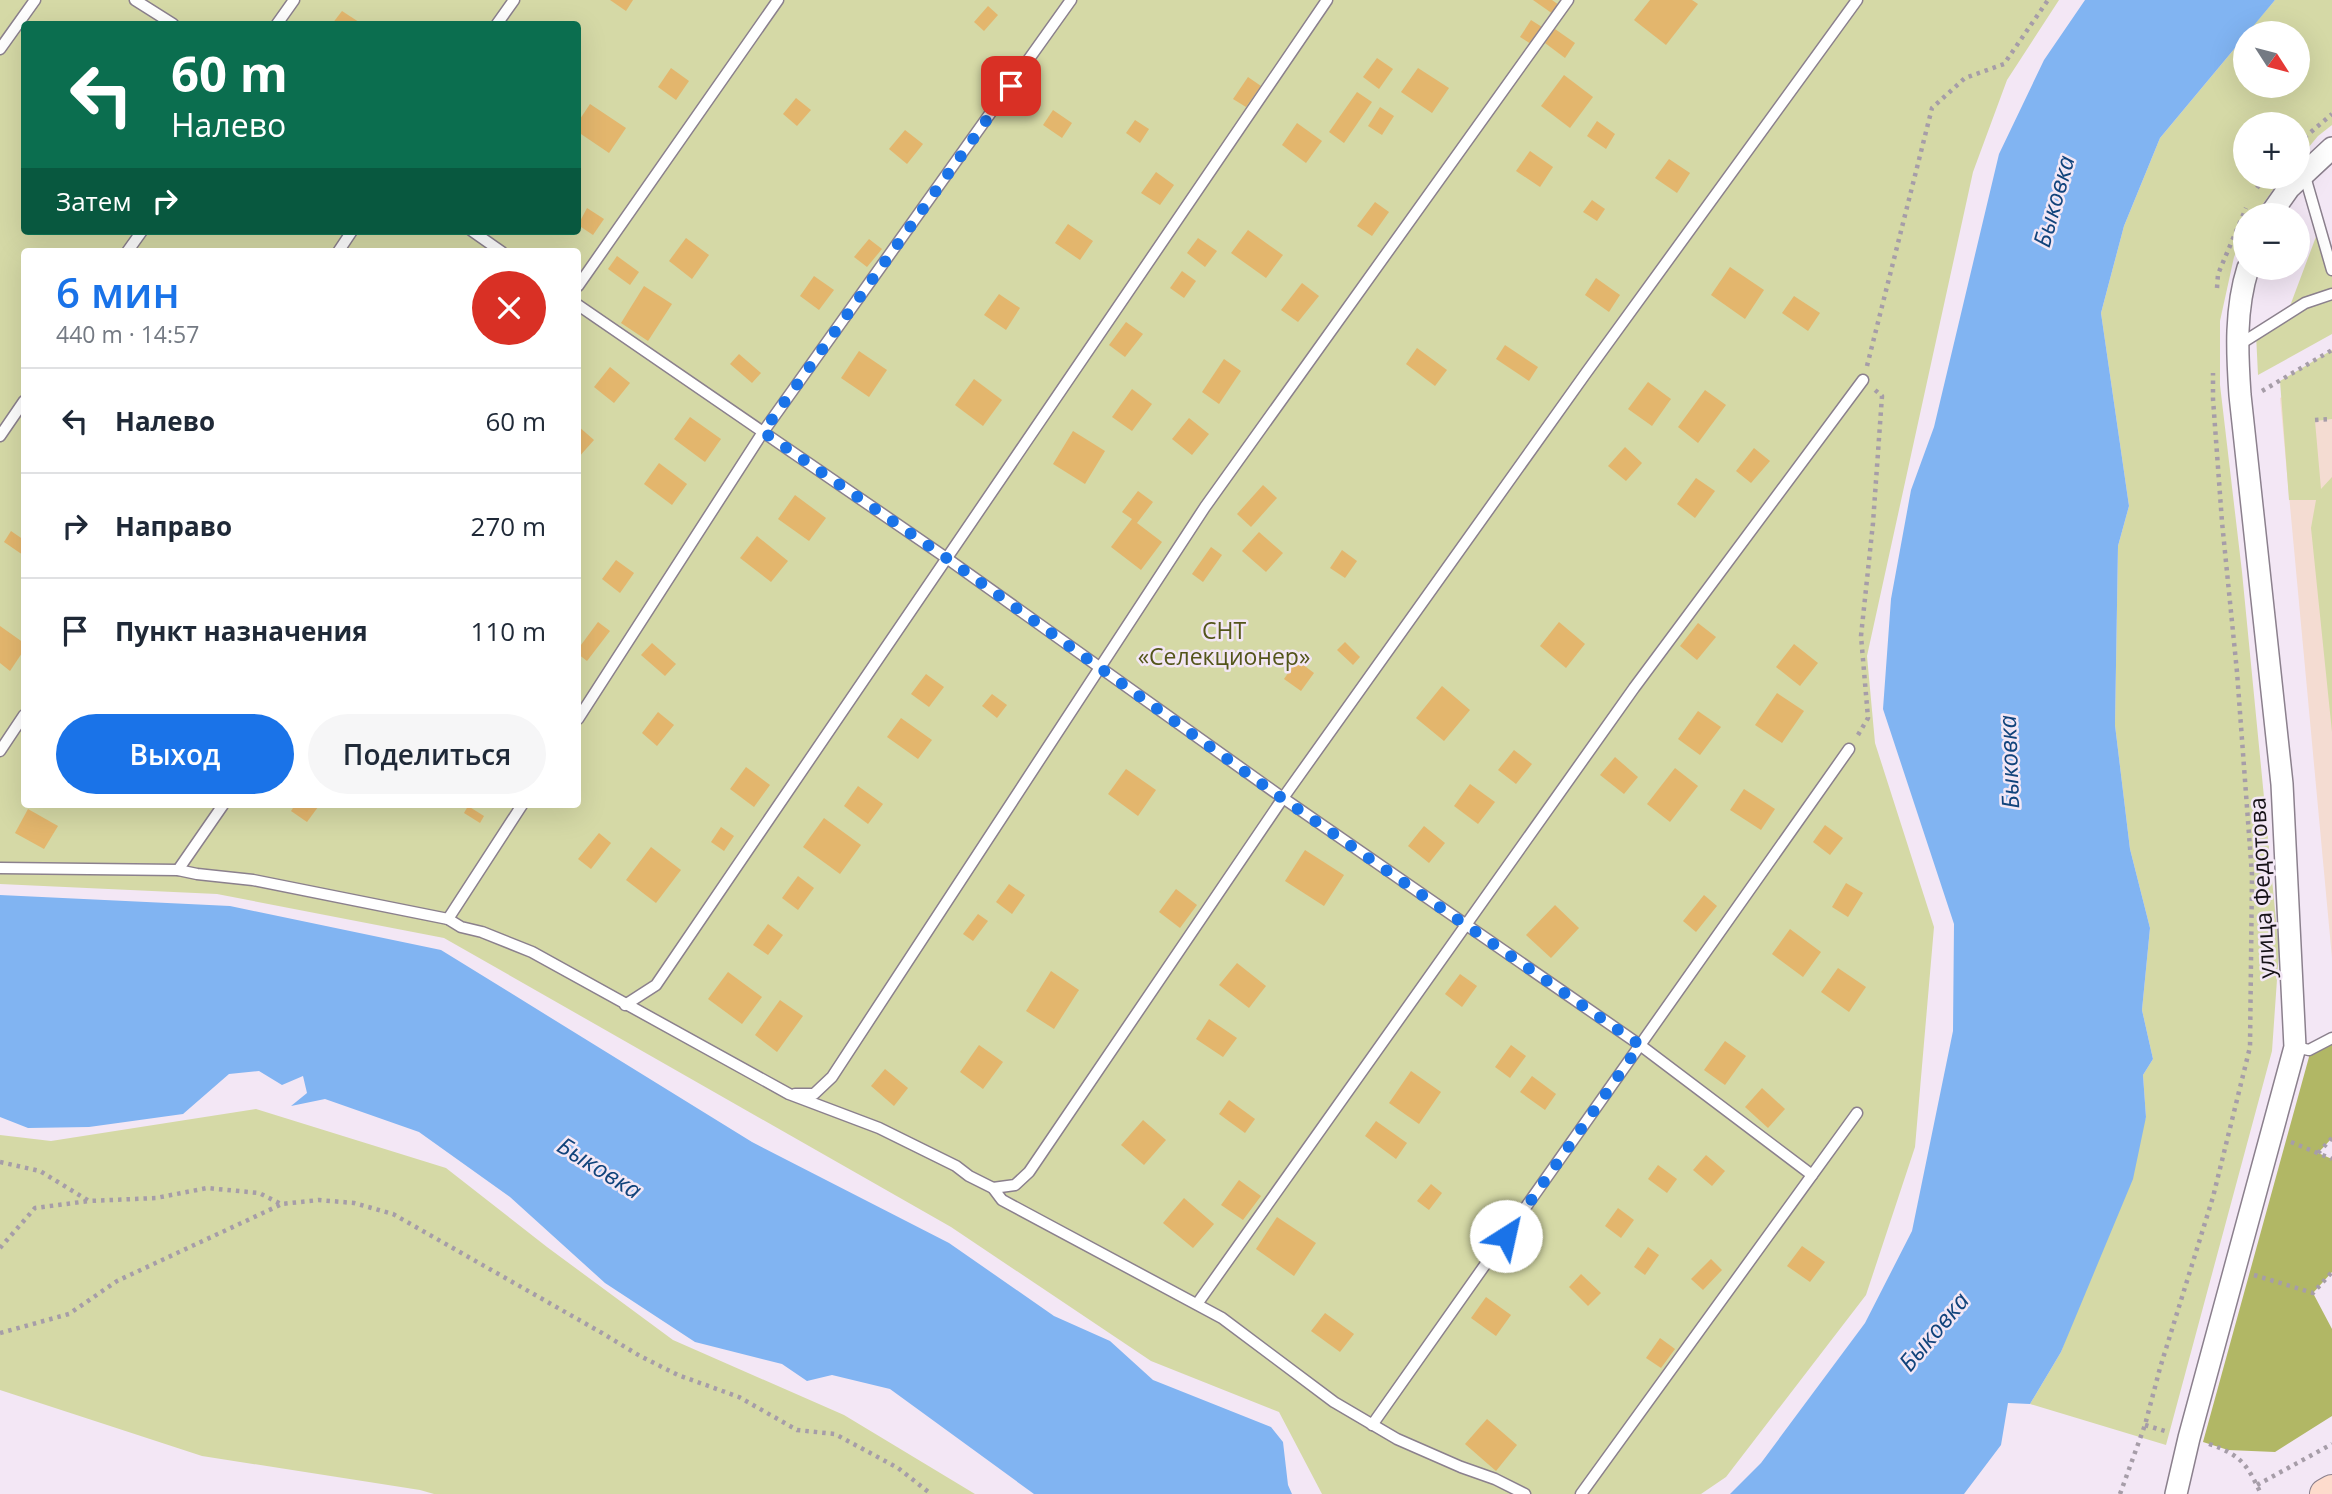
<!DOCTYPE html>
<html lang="ru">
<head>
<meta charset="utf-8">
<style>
  :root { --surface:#fff; --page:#f6f6f7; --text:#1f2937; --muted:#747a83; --line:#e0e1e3; --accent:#1a73e8 }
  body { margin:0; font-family:"Open Sans",sans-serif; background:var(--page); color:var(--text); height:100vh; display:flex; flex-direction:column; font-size:26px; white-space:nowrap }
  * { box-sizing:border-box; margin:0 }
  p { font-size:23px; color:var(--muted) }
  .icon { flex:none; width:38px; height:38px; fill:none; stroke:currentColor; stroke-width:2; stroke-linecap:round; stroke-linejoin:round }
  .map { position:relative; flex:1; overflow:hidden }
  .sheet { position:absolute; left:21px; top:248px; width:560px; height:560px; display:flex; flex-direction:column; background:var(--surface); border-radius:7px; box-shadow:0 7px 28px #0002 }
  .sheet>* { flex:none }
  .top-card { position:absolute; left:21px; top:21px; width:560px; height:214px; border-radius:7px; box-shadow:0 7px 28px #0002; background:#0b6e4f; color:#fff; overflow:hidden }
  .needle { width:46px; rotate:126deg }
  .fabs { position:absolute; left:2233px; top:21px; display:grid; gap:14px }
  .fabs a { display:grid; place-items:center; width:77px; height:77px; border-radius:50%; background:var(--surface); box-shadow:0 7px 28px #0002; font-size:35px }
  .pin { position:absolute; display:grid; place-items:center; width:60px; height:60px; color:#fff; margin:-30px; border-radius:14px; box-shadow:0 4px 10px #0006 }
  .me { position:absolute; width:77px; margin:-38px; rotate:35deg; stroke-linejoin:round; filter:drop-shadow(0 0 5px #0008) }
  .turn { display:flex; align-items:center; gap:24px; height:147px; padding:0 35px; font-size:32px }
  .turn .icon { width:91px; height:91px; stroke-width:2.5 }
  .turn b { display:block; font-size:49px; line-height:60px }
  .then { display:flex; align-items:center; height:66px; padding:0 35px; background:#0003; gap:14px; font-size:26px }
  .round { display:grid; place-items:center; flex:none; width:74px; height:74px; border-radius:37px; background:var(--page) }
  .head { display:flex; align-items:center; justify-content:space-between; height:119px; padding:0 35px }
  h1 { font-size:42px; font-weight:600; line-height:52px; color:var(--accent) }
  .button { display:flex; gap:14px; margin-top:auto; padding:14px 35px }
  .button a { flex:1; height:80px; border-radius:42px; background:var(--accent); color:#fff; font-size:28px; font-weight:600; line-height:80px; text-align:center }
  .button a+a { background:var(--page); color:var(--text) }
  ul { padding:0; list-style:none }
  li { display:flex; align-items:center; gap:21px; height:105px; padding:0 35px; border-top:2px solid var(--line) }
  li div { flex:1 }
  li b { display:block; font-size:26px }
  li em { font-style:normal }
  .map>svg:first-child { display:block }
  .education { fill:#f4dcd2 }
  .green { fill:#d5d9a6; fill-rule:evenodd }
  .forest { fill:#b1b765 }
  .water { fill:#81b4f2 }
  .building { fill:#e3b66d }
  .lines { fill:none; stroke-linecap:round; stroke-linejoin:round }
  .lane-casing { stroke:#8b808d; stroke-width:13 }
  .street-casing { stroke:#8b808d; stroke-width:24 }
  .secondary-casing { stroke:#8b808d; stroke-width:32 }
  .path { stroke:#a69da8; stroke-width:4.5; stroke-dasharray:3.5 5; stroke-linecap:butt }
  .lane { stroke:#fff; stroke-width:10 }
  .street { stroke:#fff; stroke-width:21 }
  .secondary { stroke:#fddbcc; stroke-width:30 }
  .route { stroke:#1a73e8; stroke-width:12; stroke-dasharray:0 21.6 }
  .labels { text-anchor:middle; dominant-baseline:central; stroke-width:5; stroke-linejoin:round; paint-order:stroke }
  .park-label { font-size:23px; fill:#535519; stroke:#f3e7f5 }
  .street-label { font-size:23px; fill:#171318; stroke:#f3e7f5 }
  .water-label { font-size:24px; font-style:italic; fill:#10437b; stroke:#f3e7f5 }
</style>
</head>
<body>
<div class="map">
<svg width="2332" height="1494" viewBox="0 0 2332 1494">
  <rect width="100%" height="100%" fill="#f3e7f5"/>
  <polygon class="education" points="2332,367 2332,958 2280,398"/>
  <g class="green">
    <path d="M0,0H2059L2007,80L1973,172L1867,656L1875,743L1934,927L1915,1147L1866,1295L1726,1477L1701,1494H1322L1279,1412L1151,1361L951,1227L444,938L217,894L0,884ZM24,24H578V231H24ZM24,252H578V805H24Z"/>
    <polygon points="2275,0 2332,0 2332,125 2318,136 2298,160 2298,124 2245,124 2245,177 2282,177 2255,215 2245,215 2245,233 2234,257 2220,321 2220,385 2242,572 2279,951 2272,1051 2166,1445 2030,1404 2061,1352 2146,1117 2143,1075 2153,1059 2142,1010 2150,928 2130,849 2115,725 2118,546 2129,506 2101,313 2124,226 2160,138 2245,36 2245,86 2298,86 2298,33 2247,33"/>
    <polygon points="2320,226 2332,270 2332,334 2258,375 2256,334 2287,314"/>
    <polygon points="2332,350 2332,419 2315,421 2321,489 2332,477 2332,732 2311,528 2316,500 2289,500 2280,381"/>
    <polygon points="256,1109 446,1168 547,1247 673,1340 844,1415 975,1494 434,1494 420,1490 202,1456 0,1390 0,1135 51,1141"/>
  </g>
  <polygon class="forest" points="2332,1038 2332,1138 2318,1153 2332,1159 2332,1272 2313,1293 2332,1329 2332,1416 2275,1452 2228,1450 2203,1442 2309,1057 2309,1050"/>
  <g class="water">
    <polygon points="2085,0 2275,0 2160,138 2124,226 2101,313 2129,506 2118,546 2115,725 2130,849 2150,928 2142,1010 2153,1059 2143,1075 2146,1117 2133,1179 2061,1352 2030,1404 2008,1403 2001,1445 1964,1494 1730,1494 1761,1463 1865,1323 1912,1231 1953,1031 1954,924 1883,709 1891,599 1911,490 1934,427 1999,154 2044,60"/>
    <polygon points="0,895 230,906 441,950 752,1142 949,1243 1054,1316 1110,1341 1153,1380 1271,1427 1283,1442 1288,1485 1292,1494 1034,1494 890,1389 832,1375 807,1381 782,1364 695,1342 605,1283 510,1197 419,1132 325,1099 291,1106 307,1093 303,1076 282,1085 259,1071 229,1074 183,1114 89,1127 28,1128 0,1117"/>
  </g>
  <g class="building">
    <polygon points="610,0 633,0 626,11"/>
    <polygon points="1533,0 1552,0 1559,5 1553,14"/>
    <polygon points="1650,0 1692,0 1698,4 1666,45 1634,20"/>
    <polygon points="988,6 998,15 984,31 974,22"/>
    <polygon points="342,11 362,24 332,24"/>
    <polygon points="1531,20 1542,27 1531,44 1520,37"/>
    <polygon points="1555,29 1575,43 1565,58 1545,43"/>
    <polygon points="1377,58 1393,69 1379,89 1363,77"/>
    <polygon points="671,68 689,81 676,100 658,87"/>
    <polygon points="1418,68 1449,88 1432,113 1401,92"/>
    <polygon points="1564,75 1593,97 1570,128 1541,106"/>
    <polygon points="1248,77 1261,86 1246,107 1233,99"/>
    <polygon points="1357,92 1372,102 1344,143 1329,132"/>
    <polygon points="796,98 811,110 797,126 783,114"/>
    <polygon points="590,104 626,128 609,153 578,132 578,122"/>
    <polygon points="1380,107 1394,116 1382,135 1368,126"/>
    <polygon points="1053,110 1072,123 1062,138 1043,125"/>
    <polygon points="1135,120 1149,129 1140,143 1126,133"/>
    <polygon points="1597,121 1615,134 1606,149 1587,136"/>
    <polygon points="1297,123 1322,141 1306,163 1282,145"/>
    <polygon points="905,130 923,144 907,164 889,149"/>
    <polygon points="1530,151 1553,167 1540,187 1516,171"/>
    <polygon points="1669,159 1690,173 1677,193 1655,178"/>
    <polygon points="1156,172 1174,185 1160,205 1141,193"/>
    <polygon points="1592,200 1605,209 1597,221 1583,212"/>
    <polygon points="1375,202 1389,212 1372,236 1357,226"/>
    <polygon points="587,208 604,219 593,235 578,225"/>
    <polygon points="1068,224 1093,241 1080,260 1055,243"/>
    <polygon points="1248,230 1283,255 1266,278 1231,253"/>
    <polygon points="686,238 709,255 692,279 669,261"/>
    <polygon points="1198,238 1217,251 1205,267 1187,253"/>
    <polygon points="869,239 882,249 867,267 854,257"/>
    <polygon points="617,256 639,272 630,285 608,269"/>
    <polygon points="1730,267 1764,290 1745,319 1711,295"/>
    <polygon points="1182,271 1196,281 1184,298 1170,288"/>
    <polygon points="814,276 834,290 819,310 800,296"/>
    <polygon points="1596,278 1620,295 1609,312 1585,295"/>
    <polygon points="1302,283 1319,296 1298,322 1281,310"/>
    <polygon points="644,286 672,304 648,341 621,323"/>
    <polygon points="999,294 1020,308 1006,330 984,315"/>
    <polygon points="1794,296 1820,313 1808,331 1782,313"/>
    <polygon points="1126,322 1143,334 1125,357 1109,345"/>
    <polygon points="1505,345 1538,367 1529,381 1496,359"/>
    <polygon points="1417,348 1447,370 1435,386 1406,364"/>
    <polygon points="859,351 887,370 869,397 841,378"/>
    <polygon points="739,354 761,373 752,383 730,364"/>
    <polygon points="1224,359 1241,371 1219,404 1202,392"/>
    <polygon points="610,367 630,383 614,403 594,387"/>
    <polygon points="974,379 1002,400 983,426 955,405"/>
    <polygon points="1648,382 1671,399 1652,426 1628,409"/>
    <polygon points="1132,389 1152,404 1132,431 1112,417"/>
    <polygon points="1705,390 1726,405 1698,443 1678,427"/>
    <polygon points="690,417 721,439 705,462 674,439"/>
    <polygon points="1189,418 1209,434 1192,455 1172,439"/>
    <polygon points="578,426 594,440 578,458"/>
    <polygon points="1073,431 1105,451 1085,484 1053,464"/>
    <polygon points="1625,447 1642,463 1626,481 1608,466"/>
    <polygon points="1754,448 1770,461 1751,483 1736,471"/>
    <polygon points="659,463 687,484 672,505 644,484"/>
    <polygon points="1696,478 1715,491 1695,518 1677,504"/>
    <polygon points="1263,485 1277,498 1251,527 1237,514"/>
    <polygon points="1138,491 1153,502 1137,523 1162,542 1141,570 1111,547 1132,519 1122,512"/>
    <polygon points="795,495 826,518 809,541 778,519"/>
    <polygon points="11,531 24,540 23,555 4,542"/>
    <polygon points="1259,532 1283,553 1266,572 1242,551"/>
    <polygon points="757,536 788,561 771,582 740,558"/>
    <polygon points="1211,547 1222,555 1203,582 1192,574"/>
    <polygon points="1342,550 1357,561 1345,578 1330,568"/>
    <polygon points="616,560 634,573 620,593 602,579"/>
    <polygon points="598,622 610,631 587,661 578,654 578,649"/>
    <polygon points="1559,622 1585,644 1566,668 1540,646"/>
    <polygon points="1698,623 1716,637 1697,660 1680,646"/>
    <polygon points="0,626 24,643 24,650 10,671 0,663"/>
    <polygon points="1345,642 1360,657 1353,665 1337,650"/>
    <polygon points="652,643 676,664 665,676 641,655"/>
    <polygon points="1794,644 1818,663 1800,686 1776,667"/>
    <polygon points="1297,660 1314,673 1301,691 1284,679"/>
    <polygon points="926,674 944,687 929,707 911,694"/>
    <polygon points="1442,686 1470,710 1444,741 1416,718"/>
    <polygon points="1777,693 1804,711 1782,743 1755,725"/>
    <polygon points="992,694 1007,705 997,718 982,706"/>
    <polygon points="1698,711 1721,727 1700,755 1678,739"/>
    <polygon points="658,712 674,725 657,746 642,733"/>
    <polygon points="901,718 932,740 918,759 887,737"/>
    <polygon points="1514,750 1532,764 1516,784 1498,770"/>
    <polygon points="1615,757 1638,777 1624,794 1600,775"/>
    <polygon points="746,767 770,785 754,807 730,789"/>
    <polygon points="1675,768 1698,786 1670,822 1647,804"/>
    <polygon points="1126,769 1156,790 1138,816 1108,794"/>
    <polygon points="1470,784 1495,802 1478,824 1454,806"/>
    <polygon points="858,786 883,804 868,824 844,806"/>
    <polygon points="1744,789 1775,809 1761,830 1730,810"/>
    <polygon points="295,805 315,805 318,807 307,822 291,811"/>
    <polygon points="468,806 484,816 480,823 464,813"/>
    <polygon points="28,809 58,826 44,849 15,833"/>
    <polygon points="824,818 861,845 840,874 803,847"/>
    <polygon points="1825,825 1843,838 1830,855 1813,842"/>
    <polygon points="1424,826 1445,843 1429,863 1408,846"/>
    <polygon points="721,827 734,836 724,851 711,842"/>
    <polygon points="599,833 611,843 591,869 578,859"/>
    <polygon points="651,847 681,870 656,903 626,880"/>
    <polygon points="1305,850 1344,875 1324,906 1285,881"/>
    <polygon points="798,876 814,888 798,910 782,898"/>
    <polygon points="1846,883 1863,893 1848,917 1832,907"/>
    <polygon points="1009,884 1025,895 1012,914 996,902"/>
    <polygon points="1176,889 1197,905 1180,928 1159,912"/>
    <polygon points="1704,895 1717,906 1696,932 1683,921"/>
    <polygon points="1555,905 1579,928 1551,958 1526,935"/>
    <polygon points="978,914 988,921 973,941 963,934"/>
    <polygon points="768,924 783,935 768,955 753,945"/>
    <polygon points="1790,929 1821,952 1803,977 1772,954"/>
    <polygon points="1237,963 1266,986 1249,1008 1219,985"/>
    <polygon points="1838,968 1866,987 1849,1012 1821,992"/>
    <polygon points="1051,971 1079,990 1054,1029 1026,1011"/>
    <polygon points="728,972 762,997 742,1024 708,999"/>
    <polygon points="1460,974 1477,986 1462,1007 1445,994"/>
    <polygon points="780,1000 803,1016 777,1052 755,1035"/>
    <polygon points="1209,1019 1237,1038 1223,1057 1196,1039"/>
    <polygon points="1725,1041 1746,1056 1725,1085 1704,1070"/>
    <polygon points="979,1045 1003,1062 983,1089 960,1072"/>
    <polygon points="1511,1045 1526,1056 1510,1078 1495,1067"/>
    <polygon points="885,1069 908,1088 894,1106 871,1086"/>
    <polygon points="1411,1071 1441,1092 1419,1124 1389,1103"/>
    <polygon points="1532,1076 1556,1094 1545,1110 1520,1092"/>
    <polygon points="1762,1088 1785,1109 1768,1128 1745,1107"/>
    <polygon points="1229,1100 1255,1119 1245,1133 1219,1114"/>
    <polygon points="1143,1120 1166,1140 1144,1165 1121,1145"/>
    <polygon points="1376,1121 1407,1143 1396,1159 1365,1136"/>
    <polygon points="1706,1155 1725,1171 1712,1186 1693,1170"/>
    <polygon points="1658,1165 1677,1179 1667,1193 1648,1179"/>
    <polygon points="1239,1180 1261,1196 1243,1220 1221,1205"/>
    <polygon points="1431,1184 1442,1193 1429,1210 1417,1201"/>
    <polygon points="1184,1198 1214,1224 1193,1248 1163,1223"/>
    <polygon points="1618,1208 1634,1220 1621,1238 1605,1226"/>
    <polygon points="1277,1217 1316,1243 1294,1276 1256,1249"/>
    <polygon points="1802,1246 1825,1262 1810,1282 1787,1266"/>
    <polygon points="1648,1247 1659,1255 1645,1275 1634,1267"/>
    <polygon points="1711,1259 1722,1270 1703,1290 1691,1279"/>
    <polygon points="1581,1274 1601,1293 1588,1306 1569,1287"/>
    <polygon points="1486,1297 1511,1315 1496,1336 1471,1318"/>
    <polygon points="1325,1313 1354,1334 1340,1352 1311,1331"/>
    <polygon points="1660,1338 1675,1349 1661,1368 1646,1358"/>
    <polygon points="1487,1419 1517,1445 1496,1471 1465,1444"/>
  </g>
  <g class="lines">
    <defs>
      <g id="lane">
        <polyline points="135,0 173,24"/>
        <polyline points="277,24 294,0"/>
        <polyline points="497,24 514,0"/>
        <polyline points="0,49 35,0"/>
        <polyline points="2304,173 2332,270"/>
        <polyline points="472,231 502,252"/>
        <polyline points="127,252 142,231"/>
        <polyline points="338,252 352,231"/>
        <polyline points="578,286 778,0"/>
        <polyline points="578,305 945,557 1283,798 1640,1045 1812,1175"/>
        <polyline points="2237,346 2305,303 2332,294"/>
        <polyline points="0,436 24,401"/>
        <polyline points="578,719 763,432 1071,0"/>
        <polyline points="0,751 24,715"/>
        <polyline points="0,868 178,870 197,874 253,880 448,919 461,927 482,932 532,952 789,1094 879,1128 956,1166 969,1176 993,1188 1002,1200 1222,1318 1334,1402 1397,1439 1461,1467 1495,1479 1525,1494"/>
        <polyline points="178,870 223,805"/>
        <polyline points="448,919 522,805"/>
        <polyline points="625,1005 656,985 1327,0"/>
        <polyline points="2295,1047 2309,1050 2332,1038"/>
        <polyline points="795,1094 814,1094 832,1077 1205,507 1568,0"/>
        <polyline points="993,1188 1015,1185 1029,1172 1283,798 1586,373 1857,0"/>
        <polyline points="1197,1304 1634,688 1863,380"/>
        <polyline points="1372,1425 1849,749"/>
        <polyline points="1581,1494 1857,1113"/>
      </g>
      <g id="street">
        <polyline points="2270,215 2289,188 2332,148"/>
        <path d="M2176,1494L2189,1438L2295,1047L2282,784L2240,395C2237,352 2235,309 2248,268"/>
      </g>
      <polyline id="secondary" points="2325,1494 2332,1490"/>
    </defs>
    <use href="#lane" class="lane-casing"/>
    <use href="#street" class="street-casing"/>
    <use href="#secondary" class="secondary-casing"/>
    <g class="path">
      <polyline points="2298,143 2332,114"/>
      <polyline points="2257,188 2264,177"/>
      <polyline points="2217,288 2218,274 2246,208"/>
      <polyline points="1867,366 1932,108 1965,78 2004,64 2048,0"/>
      <polyline points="2262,391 2332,350"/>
      <polyline points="2315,420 2332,419"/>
      <polyline points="1858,735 1868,718 1861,636 1873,523 1882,396 1875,390"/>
      <polyline points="2291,1142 2332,1159"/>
      <polyline points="2318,1153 2332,1138"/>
      <polyline points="0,1162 40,1171 89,1201 156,1198 207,1188 259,1193 281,1204 319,1200 354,1203 393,1214 602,1333 640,1356 678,1375 739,1397 797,1430 835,1434 898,1468 931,1494"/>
      <polyline points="0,1248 35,1208 89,1201"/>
      <polyline points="2254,1275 2313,1293 2332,1272"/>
      <polyline points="0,1333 69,1314 117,1281 280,1205"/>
      <polyline points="2145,1425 2168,1432"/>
      <path d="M2209,1444C2241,1455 2247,1464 2261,1494"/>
      <polyline points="2257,1485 2332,1444"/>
      <polyline points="2120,1494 2145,1425 2160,1368 2213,1197 2250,1047 2252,875 2237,672 2222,522 2213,399 2213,373"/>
    </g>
    <use href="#lane" class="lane"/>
    <use href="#street" class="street"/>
    <use href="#secondary" class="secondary"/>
  </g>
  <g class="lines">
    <polyline class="route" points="1011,86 763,432 945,557 1283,799 1640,1045 1506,1236"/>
  </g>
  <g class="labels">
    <g class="park-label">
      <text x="1224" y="630">СНТ<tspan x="1224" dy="26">«Селекционер»</tspan></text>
    </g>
    <g class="street-label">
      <text transform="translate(2261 888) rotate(-93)">улица Федотова</text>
    </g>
    <g class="water-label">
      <text transform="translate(2053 201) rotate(-74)">Быковка</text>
      <text transform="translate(2008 762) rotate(-92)">Быковка</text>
      <text transform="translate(600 1167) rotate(32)">Быковка</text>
      <text transform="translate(1933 1331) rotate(-50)">Быковка</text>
    </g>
  </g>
</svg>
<div class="fabs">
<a><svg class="needle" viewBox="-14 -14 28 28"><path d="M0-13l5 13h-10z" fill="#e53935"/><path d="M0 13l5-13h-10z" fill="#747a83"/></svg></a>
<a>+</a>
<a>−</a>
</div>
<div class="pin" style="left:1011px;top:86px;background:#d93025"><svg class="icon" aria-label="arrive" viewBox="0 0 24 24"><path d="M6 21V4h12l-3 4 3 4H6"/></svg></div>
<svg class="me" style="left:1506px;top:1236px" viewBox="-20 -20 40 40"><circle r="19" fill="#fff"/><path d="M0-13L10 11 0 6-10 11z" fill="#1a73e8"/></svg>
<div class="top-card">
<div class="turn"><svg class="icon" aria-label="left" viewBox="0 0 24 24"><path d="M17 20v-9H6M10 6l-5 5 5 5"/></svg><div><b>60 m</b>Налево</div></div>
<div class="then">Затем<svg class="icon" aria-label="right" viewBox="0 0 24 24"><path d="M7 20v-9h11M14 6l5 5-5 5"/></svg></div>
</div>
<section class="sheet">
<div class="head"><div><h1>6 мин</h1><p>440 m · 14:57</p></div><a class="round" style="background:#d93025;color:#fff"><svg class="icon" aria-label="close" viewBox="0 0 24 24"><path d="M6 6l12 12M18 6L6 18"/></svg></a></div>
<ul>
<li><svg class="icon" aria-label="left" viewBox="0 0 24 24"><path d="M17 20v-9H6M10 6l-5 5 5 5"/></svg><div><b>Налево</b></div><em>60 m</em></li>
<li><svg class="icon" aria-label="right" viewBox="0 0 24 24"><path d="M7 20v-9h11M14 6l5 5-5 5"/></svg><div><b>Направо</b></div><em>270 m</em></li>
<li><svg class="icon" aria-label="arrive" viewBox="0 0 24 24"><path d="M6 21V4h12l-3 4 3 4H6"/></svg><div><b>Пункт назначения</b></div><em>110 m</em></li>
</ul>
<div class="button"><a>Выход</a><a>Поделиться</a></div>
</section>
</div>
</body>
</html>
